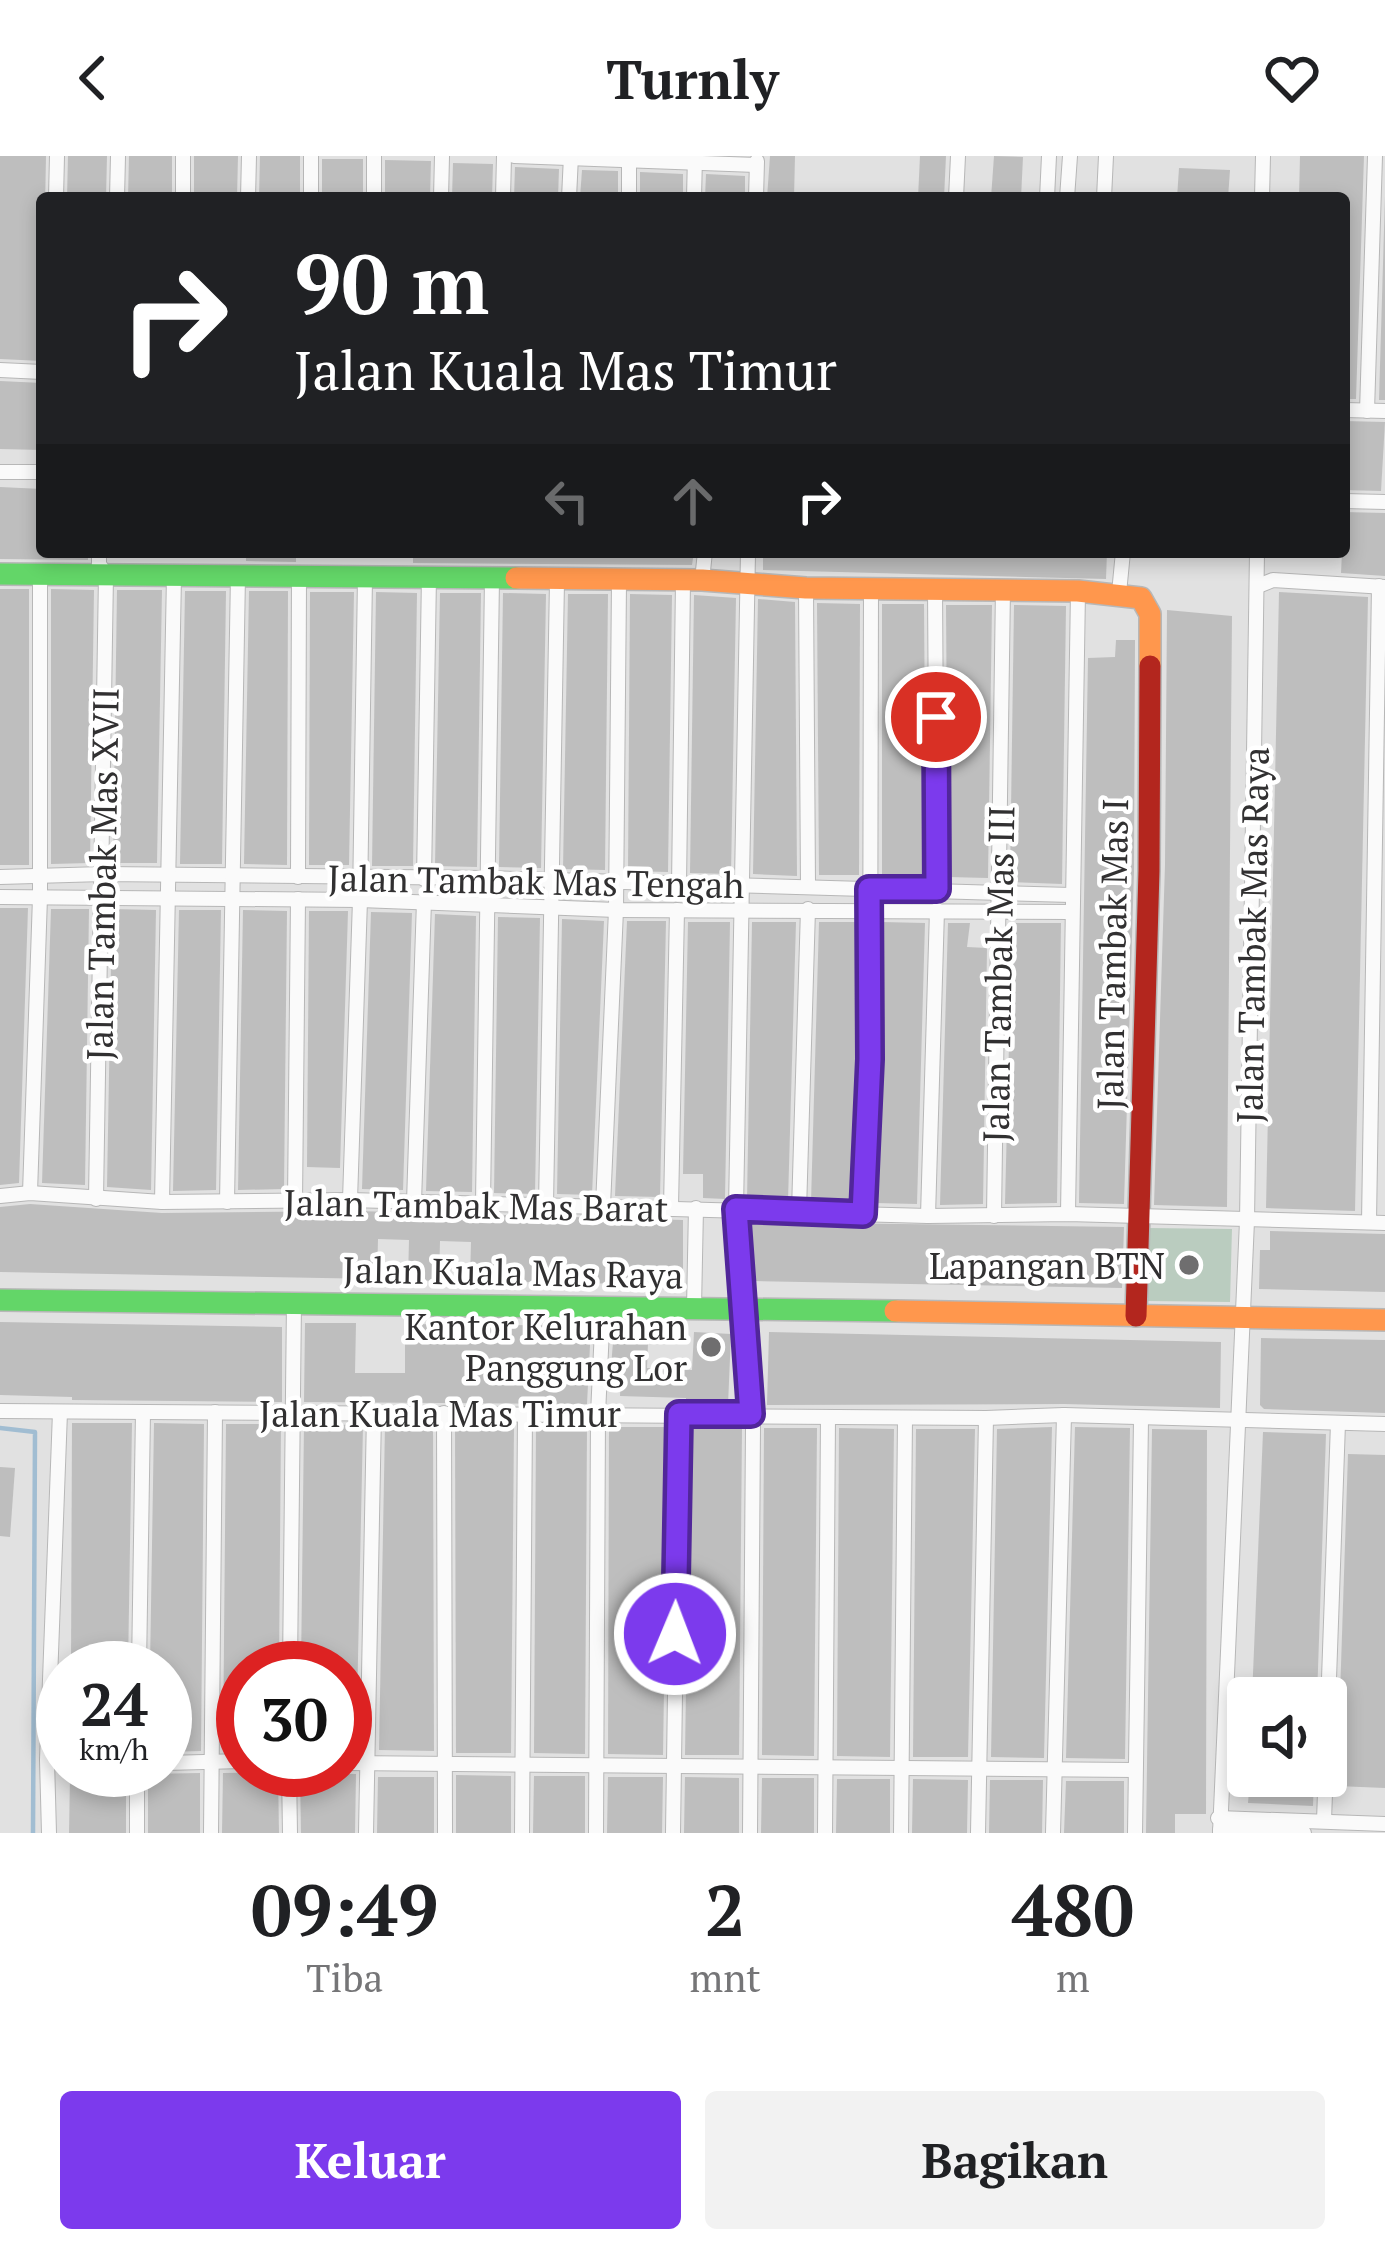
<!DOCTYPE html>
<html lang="id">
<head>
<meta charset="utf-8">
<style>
  :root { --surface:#fff; --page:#f2f2f2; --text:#202124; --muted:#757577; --accent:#7c3aed }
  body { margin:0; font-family:"PT Serif",serif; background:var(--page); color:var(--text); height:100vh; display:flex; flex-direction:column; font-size:45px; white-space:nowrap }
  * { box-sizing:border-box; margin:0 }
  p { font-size:39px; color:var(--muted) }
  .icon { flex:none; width:66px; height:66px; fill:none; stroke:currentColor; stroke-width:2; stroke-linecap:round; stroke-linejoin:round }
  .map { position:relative; height:1677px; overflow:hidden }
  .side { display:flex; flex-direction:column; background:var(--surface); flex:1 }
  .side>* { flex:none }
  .top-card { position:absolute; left:36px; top:36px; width:1314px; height:366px; border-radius:12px; box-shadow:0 6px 18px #0003; background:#202124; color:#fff; overflow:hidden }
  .controls { position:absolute; left:1227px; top:1521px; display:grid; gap:24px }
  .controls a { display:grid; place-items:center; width:120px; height:120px; border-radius:12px; background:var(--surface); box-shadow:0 6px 18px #0003; font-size:60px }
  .speed { position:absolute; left:36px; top:1485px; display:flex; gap:24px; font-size:60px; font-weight:700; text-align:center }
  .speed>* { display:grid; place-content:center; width:156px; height:156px; border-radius:50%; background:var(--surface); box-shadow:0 6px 18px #0003; line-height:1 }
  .speed small { font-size:30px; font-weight:400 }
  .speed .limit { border:18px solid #d22; background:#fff; color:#111 }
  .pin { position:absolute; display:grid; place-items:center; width:102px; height:102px; color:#fff; margin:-51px; border:6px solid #fff; border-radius:50%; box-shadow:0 3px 12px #0007 }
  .me { position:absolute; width:132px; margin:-66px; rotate:1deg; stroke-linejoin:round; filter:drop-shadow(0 0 9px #0008) }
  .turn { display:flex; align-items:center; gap:42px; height:252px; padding:0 60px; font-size:54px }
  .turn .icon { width:156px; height:156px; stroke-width:2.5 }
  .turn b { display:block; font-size:84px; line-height:102px }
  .lanes { display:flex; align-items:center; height:114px; padding:0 60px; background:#0003; justify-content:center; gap:60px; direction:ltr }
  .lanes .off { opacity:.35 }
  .eta { display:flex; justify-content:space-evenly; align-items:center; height:204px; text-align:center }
  .eta b { font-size:72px; font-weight:700; line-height:84px }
  .button { display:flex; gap:24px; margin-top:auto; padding:24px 60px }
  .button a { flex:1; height:138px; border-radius:12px; background:var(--accent); color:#fff; font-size:48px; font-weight:700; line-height:138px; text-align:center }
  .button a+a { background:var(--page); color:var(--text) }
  header { display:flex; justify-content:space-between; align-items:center; height:156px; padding:0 60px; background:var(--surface); font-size:54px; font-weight:700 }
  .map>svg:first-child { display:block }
  .green { fill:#baccbf }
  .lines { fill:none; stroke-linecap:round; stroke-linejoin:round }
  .stream { stroke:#a1bdd2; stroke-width:4.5 }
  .building { fill:#bebebe }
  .street-casing { stroke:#b7b7b7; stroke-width:16 }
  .fast-casing { stroke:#b7b7b7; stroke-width:24 }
  .slow-casing { stroke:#b7b7b7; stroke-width:24 }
  .jam-casing { stroke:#b7b7b7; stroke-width:24 }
  .street { stroke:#fafafa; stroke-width:14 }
  .fast { stroke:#63d668; stroke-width:21 }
  .slow { stroke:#ff974d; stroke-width:21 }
  .jam { stroke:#b3261e; stroke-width:21 }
  .route-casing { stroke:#51269a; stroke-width:30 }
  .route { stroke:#7c3aed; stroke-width:21 }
  .poi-dot { fill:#6f6e6f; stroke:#fff; stroke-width:4.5 }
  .labels { text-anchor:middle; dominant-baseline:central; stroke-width:9; stroke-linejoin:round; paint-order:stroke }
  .street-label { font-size:36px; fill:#313031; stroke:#fff }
  .poi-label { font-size:36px; fill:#313031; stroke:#fff; text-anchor:end }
</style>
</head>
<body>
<header><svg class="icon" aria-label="back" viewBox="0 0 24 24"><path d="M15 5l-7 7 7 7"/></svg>Turnly<svg class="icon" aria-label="heart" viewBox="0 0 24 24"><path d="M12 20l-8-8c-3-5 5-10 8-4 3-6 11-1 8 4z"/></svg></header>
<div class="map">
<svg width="1385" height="1677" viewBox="0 0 1385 1677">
  <rect width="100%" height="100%" fill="#e1e1e1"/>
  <polygon class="green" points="1148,1072 1232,1073 1230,1146 1147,1145"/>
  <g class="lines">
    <polyline class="stream" points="0,1272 35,1276 33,1677"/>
  </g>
  <g class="building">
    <polygon points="0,0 46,0 42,205 0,203"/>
    <polygon points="68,0 107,0 106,42 67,42"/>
    <polygon points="129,0 172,0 172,42 128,42"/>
    <polygon points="194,0 238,0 237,42 194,42"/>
    <polygon points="260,0 300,0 300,42 259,42"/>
    <polygon points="770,0 795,0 794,42 767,42"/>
    <polygon points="920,0 946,0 944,42 918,42"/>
    <polygon points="994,0 1023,1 1021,42 991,42"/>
    <polygon points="1300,0 1364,0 1356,243 1344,243 1344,42 1299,42"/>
    <rect x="322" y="3" width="41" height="39"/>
    <polygon points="385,4 431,5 430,42 385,42"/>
    <polygon points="453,7 493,8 492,42 452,42"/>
    <polygon points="515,11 559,13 558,42 514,42"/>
    <polygon points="1179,12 1230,14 1228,42 1177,42"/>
    <polygon points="582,14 618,15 618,42 580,42"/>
    <polygon points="640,16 683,18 683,42 640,42"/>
    <polygon points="706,18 745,20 745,42 705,42"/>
    <polygon points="1385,40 1385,244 1379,244"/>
    <polygon points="0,225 42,227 42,294 0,293"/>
    <polygon points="1344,265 1385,266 1381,335 1344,334"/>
    <polygon points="0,331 42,333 42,396 88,396 88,404 0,403"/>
    <polygon points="1344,356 1385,357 1385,420 1341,417"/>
    <polygon points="246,396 296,396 296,406 246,405"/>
    <polygon points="413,396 694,396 692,409 413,407"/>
    <polygon points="763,396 1107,396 1106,423 763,414"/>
    <rect x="0" y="433" width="29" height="276"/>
    <polygon points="51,433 94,434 90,707 51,708"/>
    <polygon points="117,434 162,434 157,707 113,707"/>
    <polygon points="185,435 226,435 222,708 180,708"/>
    <polygon points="249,435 288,435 287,709 244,708"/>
    <polygon points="310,436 354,436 349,709 309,709"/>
    <polygon points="376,436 417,437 413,710 372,710"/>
    <polygon points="1279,436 1368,441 1355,1055 1266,1052"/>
    <polygon points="440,437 481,437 477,711 435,710"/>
    <polygon points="503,437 546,438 541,712 499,711"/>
    <polygon points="568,438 608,438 605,714 563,713"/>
    <polygon points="630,438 672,439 668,716 628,715"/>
    <polygon points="694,439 736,442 731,718 690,717"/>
    <polygon points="758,443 795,446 797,720 753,718"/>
    <polygon points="817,447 860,448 859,719 819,719"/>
    <polygon points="882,448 924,448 926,720 882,722"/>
    <polygon points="946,449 992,449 988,722 948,721"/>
    <polygon points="1014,449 1066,450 1062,728 1011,726 1010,722"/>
    <polygon points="1167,454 1232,460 1227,1051 1154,1049 1165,709"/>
    <polygon points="1116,484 1135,484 1134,715 1124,1048 1079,1047 1088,502 1115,501"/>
    <polygon points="0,752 28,752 19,1027 0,1029"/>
    <polygon points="51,753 89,753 85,1029 42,1027"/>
    <polygon points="112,753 156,754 151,1034 107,1031"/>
    <polygon points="179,754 221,754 216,1034 173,1035"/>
    <polygon points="243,754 287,755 284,1033 238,1034"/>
    <polygon points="309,755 348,755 340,1012 307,1011"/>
    <polygon points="371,756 412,757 403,1034 362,1033"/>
    <polygon points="435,758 476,760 472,1036 426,1035"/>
    <polygon points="498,761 540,762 535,1038 494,1037"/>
    <polygon points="562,763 604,765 592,1039 557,1038"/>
    <polygon points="627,765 666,765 660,1041 615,1040"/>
    <polygon points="688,766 730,766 725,1043 703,1042 703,1018 683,1018"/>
    <polygon points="752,766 796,766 788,1045 747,1044"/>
    <polygon points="819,766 859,766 859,903 852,1047 811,1046"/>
    <polygon points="882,766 925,767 917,1048 875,1047 881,904"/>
    <polygon points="948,767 970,767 967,791 987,792 983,1048 940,1049"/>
    <polygon points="1012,767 1061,767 1057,1047 1005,1048"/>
    <polygon points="30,1048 162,1057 356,1055 683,1064 683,1129 470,1125 471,1086 440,1085 439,1125 408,1124 409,1084 378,1083 377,1123 0,1116 0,1051"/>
    <polygon points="750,1066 1124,1071 1122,1132 753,1125"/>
    <polygon points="1270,1075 1385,1078 1385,1136 1259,1133 1260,1094 1270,1094"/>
    <polygon points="0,1166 282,1171 282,1246 72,1244 72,1241 0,1239"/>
    <polygon points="305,1167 356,1167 355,1217 405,1217 405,1168 591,1170 587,1248 304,1246"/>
    <polygon points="694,1176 731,1178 728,1249 686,1249 686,1242 620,1240 621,1212 611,1211 613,1186 648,1187 647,1212 692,1214"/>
    <polygon points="769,1176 1221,1186 1220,1252 1064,1248 767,1249"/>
    <polygon points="1261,1182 1385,1184 1385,1257 1264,1253 1260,1249"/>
    <polygon points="72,1267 132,1267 128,1512 71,1512"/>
    <polygon points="154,1267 204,1268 201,1595 165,1596 165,1512 150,1512"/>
    <polygon points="226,1268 281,1268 279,1512 243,1512 243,1594 223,1594"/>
    <polygon points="304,1268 363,1269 356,1596 345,1596 345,1512 301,1512"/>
    <polygon points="385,1269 433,1269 434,1595 379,1594"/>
    <polygon points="455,1269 514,1270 511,1597 456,1597"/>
    <polygon points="536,1270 587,1270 585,1598 534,1597"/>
    <polygon points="609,1271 668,1271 663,1599 608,1598"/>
    <polygon points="690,1271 742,1272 739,1599 685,1599"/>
    <polygon points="1052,1271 1044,1602 991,1601 997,1273"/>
    <polygon points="1075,1271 1130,1272 1125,1603 1066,1602"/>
    <polygon points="764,1272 817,1272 814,1600 762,1599"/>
    <polygon points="839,1272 894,1273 890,1601 837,1600"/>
    <polygon points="916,1273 975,1273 968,1601 913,1601"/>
    <polygon points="1152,1273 1207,1274 1206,1658 1175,1658 1175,1677 1146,1677"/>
    <polygon points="1263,1276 1326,1278 1317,1542 1252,1542"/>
    <polygon points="1348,1298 1385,1299 1385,1632 1337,1630"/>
    <polygon points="0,1311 15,1312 10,1381 0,1380"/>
    <polygon points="278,1616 279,1677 222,1677 223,1617"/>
    <polygon points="200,1617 200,1677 148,1677 148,1618"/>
    <polygon points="300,1617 356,1618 355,1677 301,1677"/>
    <polygon points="456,1619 511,1620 511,1677 456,1677"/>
    <polygon points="534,1620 585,1620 585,1677 533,1677"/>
    <polygon points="1250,1620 1314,1620 1313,1650 1248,1647"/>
    <polygon points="70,1621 126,1621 126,1677 69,1677"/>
    <polygon points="378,1621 434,1621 434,1677 377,1677"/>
    <polygon points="608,1621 663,1621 662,1677 607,1677"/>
    <polygon points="685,1621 739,1622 739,1677 684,1677"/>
    <polygon points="762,1622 814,1622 814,1677 761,1677"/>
    <polygon points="837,1623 890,1623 890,1677 836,1677"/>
    <polygon points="913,1623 968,1624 967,1677 912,1677"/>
    <polygon points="990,1624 1043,1624 1042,1677 989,1677"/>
    <polygon points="1066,1625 1124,1625 1124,1677 1064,1677"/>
  </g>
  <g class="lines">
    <defs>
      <g id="street">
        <polyline points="514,0 756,9"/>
        <polyline points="56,42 57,0"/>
        <polyline points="117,42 118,0"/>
        <polyline points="183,42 183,0"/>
        <polyline points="248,42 249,0"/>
        <polyline points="311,42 311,0"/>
        <polyline points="374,42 374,0"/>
        <polyline points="441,42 442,0"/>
        <polyline points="503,42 504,0"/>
        <polyline points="569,42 571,0"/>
        <polyline points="629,42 629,0"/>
        <polyline points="694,42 695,0"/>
        <polyline points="756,42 757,5"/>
        <polyline points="956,42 958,0"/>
        <polyline points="1047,42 1049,0"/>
        <polyline points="1067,42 1070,0"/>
        <polyline points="1104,42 1106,0"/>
        <polyline points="1262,42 1263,0"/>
        <polyline points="0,214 42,216"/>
        <polyline points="1344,254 1385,255"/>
        <polyline points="1367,255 1375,0"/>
        <polyline points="0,316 42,316"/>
        <polyline points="1344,345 1385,346"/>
        <polyline points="748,396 736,1053 753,1270 750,1677"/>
        <polyline points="702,424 705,396"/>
        <polyline points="1258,430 1273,424 1385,431"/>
        <polyline points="806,432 808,730"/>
        <polyline points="935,433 937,733"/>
        <polyline points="1119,437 1123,396"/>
        <polyline points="0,721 103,718 486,722 1071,739"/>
        <polyline points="298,721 299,419"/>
        <polyline points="424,723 429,420"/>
        <polyline points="679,730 683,425"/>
        <polyline points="0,741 360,744 616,754 1071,756"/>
        <polyline points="30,1037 40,741 40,418"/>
        <polyline points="0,1040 30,1037 162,1046 350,1044 928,1060 1068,1058 1385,1067"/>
        <polyline points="96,1043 106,419 99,408 99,396"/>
        <polyline points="350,1044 360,744 365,421"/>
        <polyline points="162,1046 174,420"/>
        <polyline points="227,1046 238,419"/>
        <polyline points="295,1046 298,743"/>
        <polyline points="414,1046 424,745"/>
        <polyline points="483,1047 492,422"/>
        <polyline points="546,1049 557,425"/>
        <polyline points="603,1050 616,754 619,426"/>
        <polyline points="671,1051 677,754"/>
        <polyline points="799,1055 808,753"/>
        <polyline points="863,1058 870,903 871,430"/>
        <polyline points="1068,1058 1078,435"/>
        <polyline points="928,1060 937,754"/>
        <polyline points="994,1060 1003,432"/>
        <polyline points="1369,1066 1379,430"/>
        <polyline points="694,1152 696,1052"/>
        <polyline points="0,1255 986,1262 1064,1259 1385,1268"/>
        <polyline points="444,1257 445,1677"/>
        <polyline points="139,1512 143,1256"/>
        <polyline points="290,1512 294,1145"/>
        <polyline points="165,1607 243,1605"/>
        <polyline points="345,1607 1135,1614"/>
        <polyline points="289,1614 290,1677"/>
        <polyline points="1218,1662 1385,1668"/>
        <polyline points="1324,1665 1338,1267"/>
        <polyline points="1220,1674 1304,1677"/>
        <polyline points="49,1677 47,1604 60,1256"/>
        <polyline points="137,1677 137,1614"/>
        <polyline points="211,1677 215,1256"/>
        <polyline points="366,1677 374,1257"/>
        <polyline points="522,1677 525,1258"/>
        <polyline points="596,1677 598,1258 603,1152"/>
        <polyline points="673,1677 679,1258"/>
        <polyline points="825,1677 828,1261"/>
        <polyline points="901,1677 905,1262"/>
        <polyline points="978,1677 986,1262"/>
        <polyline points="1053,1677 1064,1259"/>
        <polyline points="1135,1677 1141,1264"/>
        <polyline points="1220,1677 1247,1065 1257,396"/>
      </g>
      <g id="fast">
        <polyline points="0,418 516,422"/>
        <polyline points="0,1144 895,1155"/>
      </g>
      <g id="slow">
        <polyline points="516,422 702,424 806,432 1078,435 1141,442 1150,458 1150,510"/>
        <polyline points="895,1155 1385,1164"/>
      </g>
      <polyline id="jam" points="1136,1160 1149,715 1150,510"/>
    </defs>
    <use href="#street" class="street-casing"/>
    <use href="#fast" class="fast-casing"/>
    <use href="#slow" class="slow-casing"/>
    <use href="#jam" class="jam-casing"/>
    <use href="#street" class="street"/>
    <use href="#fast" class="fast"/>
    <use href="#slow" class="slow"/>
    <use href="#jam" class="jam"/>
  </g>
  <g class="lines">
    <defs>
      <polyline id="route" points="675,1478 679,1258 751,1258 736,1053 863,1058 870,903 869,733 937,733 936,561"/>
    </defs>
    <use href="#route" class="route-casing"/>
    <use href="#route" class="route"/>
  </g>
  <g class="poi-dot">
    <circle cx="1189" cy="1109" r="12"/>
    <circle cx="711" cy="1191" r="12"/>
  </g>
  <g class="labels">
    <g class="street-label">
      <text transform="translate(102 718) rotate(-89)">Jalan Tambak Mas XVII</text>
      <text transform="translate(536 725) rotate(1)">Jalan Tambak Mas Tengah</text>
      <text transform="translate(1252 779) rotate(-89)">Jalan Tambak Mas Raya</text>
      <text transform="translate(1112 798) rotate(-89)">Jalan Tambak Mas I</text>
      <text transform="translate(998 818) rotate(-89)">Jalan Tambak Mas III</text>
      <text transform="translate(476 1049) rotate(1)">Jalan Tambak Mas Barat</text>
      <text transform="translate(513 1116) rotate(1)">Jalan Kuala Mas Raya</text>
      <text x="440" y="1257">Jalan Kuala Mas Timur</text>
    </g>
    <g class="poi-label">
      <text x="1165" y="1109">Lapangan BTN</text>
      <text x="687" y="1170">Kantor Kelurahan<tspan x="687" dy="41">Panggung Lor</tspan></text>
    </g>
  </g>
</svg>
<div class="controls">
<a><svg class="icon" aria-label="sound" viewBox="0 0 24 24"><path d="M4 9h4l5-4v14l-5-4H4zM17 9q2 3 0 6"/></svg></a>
</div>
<div class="speed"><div>24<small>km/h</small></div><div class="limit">30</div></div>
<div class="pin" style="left:936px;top:561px;background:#d93025"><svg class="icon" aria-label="arrive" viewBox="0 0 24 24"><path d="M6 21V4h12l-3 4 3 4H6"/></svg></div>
<svg class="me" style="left:675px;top:1478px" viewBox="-20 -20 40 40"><circle r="17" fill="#7c3aed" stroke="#fff" stroke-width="3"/><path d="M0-11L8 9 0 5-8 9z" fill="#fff"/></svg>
<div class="top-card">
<div class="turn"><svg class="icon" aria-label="right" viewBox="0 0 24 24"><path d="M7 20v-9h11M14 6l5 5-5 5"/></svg><div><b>90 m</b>Jalan Kuala Mas Timur</div></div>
<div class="lanes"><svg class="icon off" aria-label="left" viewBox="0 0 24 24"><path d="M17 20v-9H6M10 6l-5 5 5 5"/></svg><svg class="icon off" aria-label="ahead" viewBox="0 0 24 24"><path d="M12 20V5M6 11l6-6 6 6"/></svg><svg class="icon" aria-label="right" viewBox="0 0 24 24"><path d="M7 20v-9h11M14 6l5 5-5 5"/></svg></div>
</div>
</div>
<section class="side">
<div class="eta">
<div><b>09:49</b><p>Tiba</p></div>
<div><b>2</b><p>mnt</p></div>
<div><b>480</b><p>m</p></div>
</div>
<div class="button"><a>Keluar</a><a>Bagikan</a></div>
</section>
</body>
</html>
